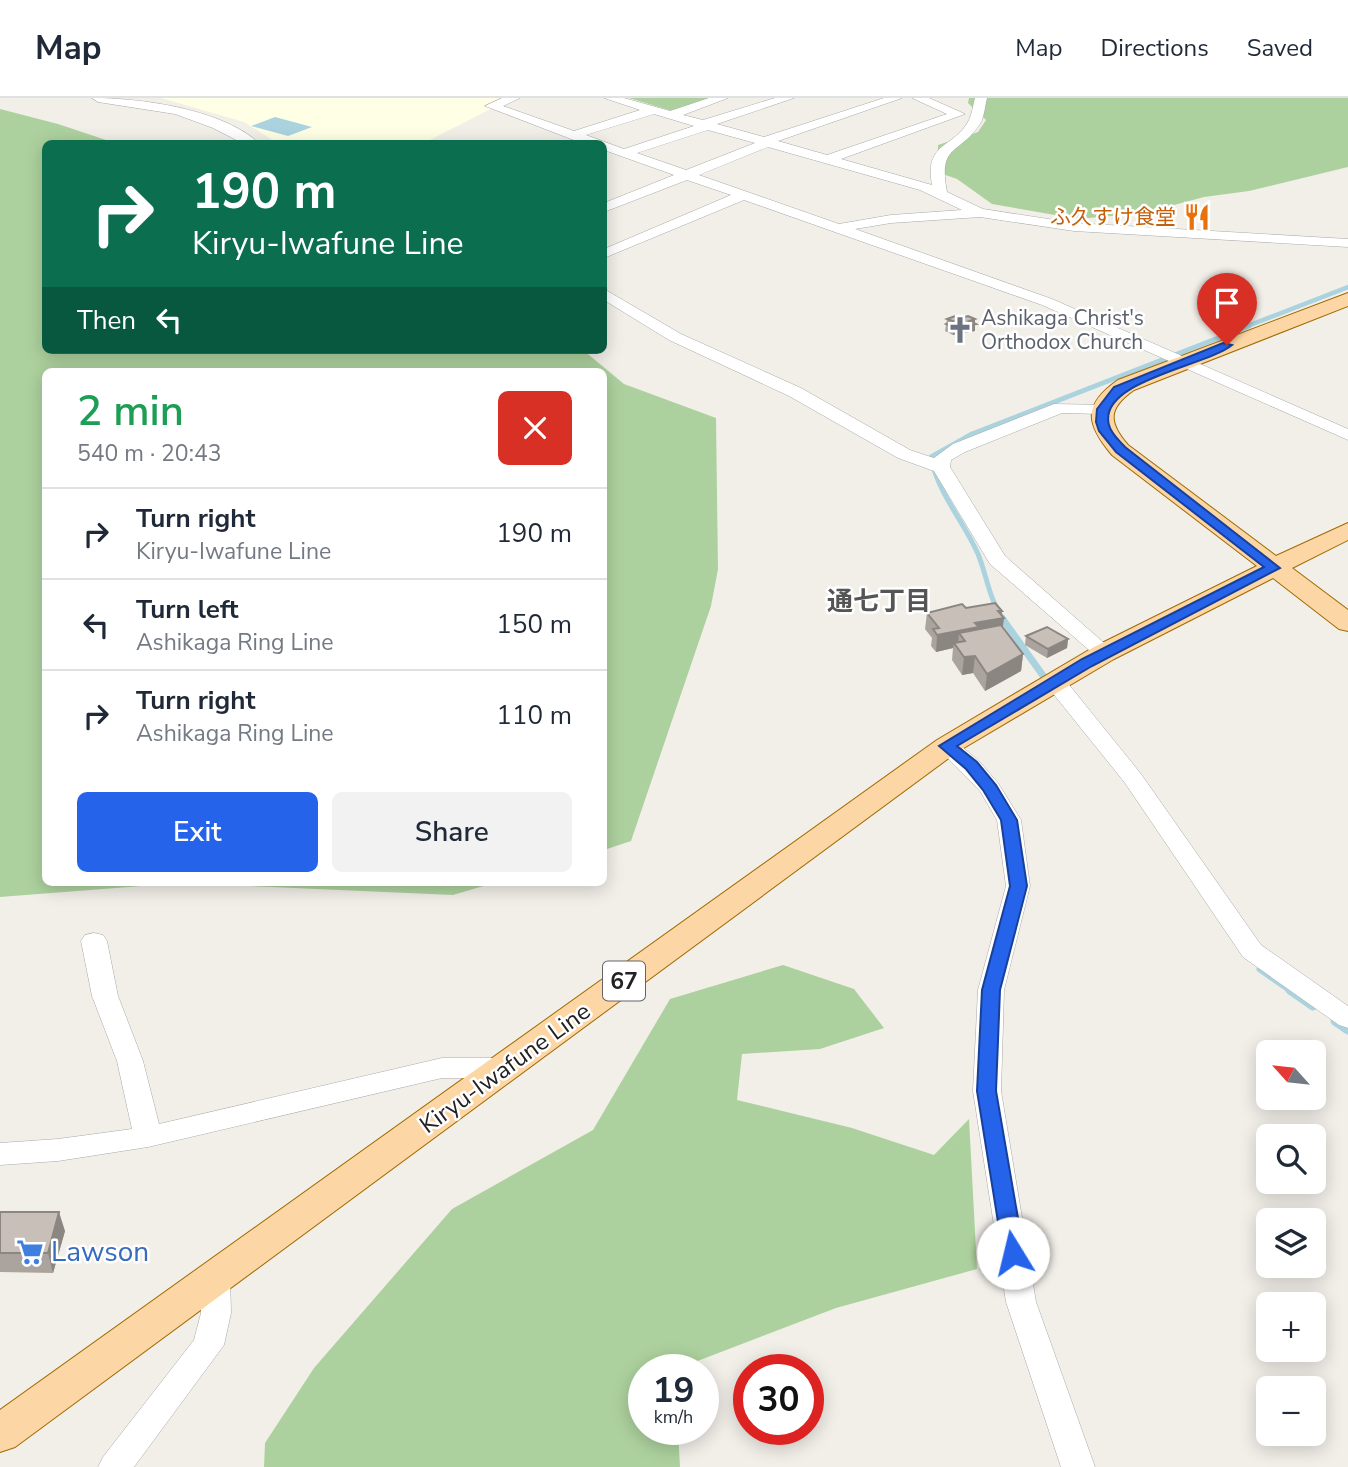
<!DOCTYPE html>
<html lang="en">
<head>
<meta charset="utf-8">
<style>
  :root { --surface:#fff; --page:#f2f2f3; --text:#1f2937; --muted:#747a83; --line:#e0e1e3; --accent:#2563eb }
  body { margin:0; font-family:"Nunito Sans","Noto Sans JP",sans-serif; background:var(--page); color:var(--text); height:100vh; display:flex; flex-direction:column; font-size:26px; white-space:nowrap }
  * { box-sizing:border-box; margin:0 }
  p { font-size:23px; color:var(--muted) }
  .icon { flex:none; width:38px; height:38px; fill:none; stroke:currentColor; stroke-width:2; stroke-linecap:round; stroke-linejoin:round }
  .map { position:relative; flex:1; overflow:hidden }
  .panel { position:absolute; left:42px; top:270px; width:565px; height:518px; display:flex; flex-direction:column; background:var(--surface); border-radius:10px; box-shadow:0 4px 18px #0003 }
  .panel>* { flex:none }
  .guide { position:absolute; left:42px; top:42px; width:565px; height:214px; border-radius:10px; box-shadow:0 4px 18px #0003; background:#0b6e4f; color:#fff; overflow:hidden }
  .needle { width:46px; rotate:297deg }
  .tools { position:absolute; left:1256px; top:942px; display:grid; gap:14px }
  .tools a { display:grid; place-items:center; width:70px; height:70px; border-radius:10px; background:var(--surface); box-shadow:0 4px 18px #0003; font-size:35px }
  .speed { position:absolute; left:628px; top:1256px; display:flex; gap:14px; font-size:35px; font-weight:700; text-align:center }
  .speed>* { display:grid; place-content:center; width:91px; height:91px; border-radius:50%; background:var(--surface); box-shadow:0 4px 18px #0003; line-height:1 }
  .speed small { font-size:18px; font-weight:400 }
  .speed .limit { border:10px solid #d22; background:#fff; color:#111 }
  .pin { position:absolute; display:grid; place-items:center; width:60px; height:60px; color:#fff; margin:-72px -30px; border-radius:50% 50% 50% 0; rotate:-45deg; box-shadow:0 0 7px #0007 }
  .pin .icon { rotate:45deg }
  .me { position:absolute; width:77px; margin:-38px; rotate:351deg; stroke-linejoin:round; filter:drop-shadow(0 0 5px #0008) }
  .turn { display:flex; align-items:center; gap:24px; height:147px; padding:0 35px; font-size:32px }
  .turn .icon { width:91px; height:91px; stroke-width:2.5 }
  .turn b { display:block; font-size:49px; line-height:60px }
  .then { display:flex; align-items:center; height:66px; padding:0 35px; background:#0003; gap:14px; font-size:26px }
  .round { display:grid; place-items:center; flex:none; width:74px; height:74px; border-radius:10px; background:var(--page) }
  .head { display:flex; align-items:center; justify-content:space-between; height:119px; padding:0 35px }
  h1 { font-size:42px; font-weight:600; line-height:52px; color:#1e9e55 }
  .action { display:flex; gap:14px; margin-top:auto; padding:14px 35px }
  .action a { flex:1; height:80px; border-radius:10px; background:var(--accent); color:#fff; font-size:28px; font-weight:600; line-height:80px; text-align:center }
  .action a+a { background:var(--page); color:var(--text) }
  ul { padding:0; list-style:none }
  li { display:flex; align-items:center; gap:21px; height:91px; padding:0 35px; border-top:2px solid var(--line) }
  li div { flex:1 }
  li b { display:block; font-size:26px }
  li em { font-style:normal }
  header { display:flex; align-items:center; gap:42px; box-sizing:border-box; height:98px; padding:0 35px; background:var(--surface); border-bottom:2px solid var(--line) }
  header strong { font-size:33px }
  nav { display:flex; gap:38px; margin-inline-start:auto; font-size:24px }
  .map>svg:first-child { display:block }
  .education { fill:#ffffe5 }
  .forest { fill:#add19e }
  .water { fill:#aad3df }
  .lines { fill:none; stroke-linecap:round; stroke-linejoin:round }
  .stream-far3 { stroke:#aad3df; stroke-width:4.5 }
  .stream-far2 { stroke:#aad3df; stroke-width:5 }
  .stream-far1 { stroke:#aad3df; stroke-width:7 }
  .stream { stroke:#aad3df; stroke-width:9 }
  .minor-casing { stroke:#a9a9a9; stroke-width:1 }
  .major-casing { stroke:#a06b00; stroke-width:2 }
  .minor { fill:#fff; fill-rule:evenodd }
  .major { fill:#fcd6a4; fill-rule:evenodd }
  .wall { fill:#aba49e }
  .shaded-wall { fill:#8b8681 }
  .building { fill:#c7bfb8; stroke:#8b8681; stroke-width:2 }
  .route { fill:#2563eb; stroke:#184099; stroke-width:2 }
  .labels { text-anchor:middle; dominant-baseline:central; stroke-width:5; stroke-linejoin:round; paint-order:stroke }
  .far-food-label { font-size:21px; fill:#c56008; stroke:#fff; text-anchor:end }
  .far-worship-label { font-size:21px; fill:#5b616d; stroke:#fff; text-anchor:start }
  .shield { fill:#fff; stroke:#646464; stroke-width:2 }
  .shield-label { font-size:23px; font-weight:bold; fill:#222 }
  .street-label { font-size:24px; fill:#222; stroke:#fff }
  .neighbourhood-label { font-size:26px; font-weight:bold; fill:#555; stroke:#fff }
  .near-shop-label { font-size:28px; fill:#366cbe; stroke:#fff; text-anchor:start }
</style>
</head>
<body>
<header>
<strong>Map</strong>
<nav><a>Map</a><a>Directions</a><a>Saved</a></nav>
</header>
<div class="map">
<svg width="1348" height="1369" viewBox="0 0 1348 1369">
  <rect width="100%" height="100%" fill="#f2efe9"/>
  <polygon class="education" points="161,0 512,0 422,46 277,45 244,24"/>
  <g class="forest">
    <polygon points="629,0 714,0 672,13"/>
    <polygon points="969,0 1348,0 1348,69 1249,93 1204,99 1144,115 1078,121 992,106 957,81 937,74 938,47 978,34 986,22 968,5"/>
    <polygon points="0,11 58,26 115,45 46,46 46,252 583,252 624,286 716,320 718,471 711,508 631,743 604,752 604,273 46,273 46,784 497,784 453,797 180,785 0,799"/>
    <polygon points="783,867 854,891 884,930 820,951 742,956 737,1002 852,1030 934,1057 969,1021 977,1171 836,1210 674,1272 644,1272 644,1332 678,1332 680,1369 264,1369 265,1345 314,1270 452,1111 593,1032 670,901"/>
  </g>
  <polygon class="water" points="275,19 312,29 288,38 251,28"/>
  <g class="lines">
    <polyline class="stream-far3" points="1245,229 1348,189"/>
    <path class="stream-far2" d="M1003,521C989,501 987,478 978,456C963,422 938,396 931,359L972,336L1249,228"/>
    <g class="stream-far1">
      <polyline points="1002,520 1049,586"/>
      <polyline points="1260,871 1293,894"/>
    </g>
    <g class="stream">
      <polyline points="1290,892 1313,908"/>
      <polyline points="1335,923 1348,932"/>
    </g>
    <defs>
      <g id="minor">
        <path d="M92,0C141,0 223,11 260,46H244L213,30L175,16L98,4Z"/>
        <path d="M502,0H520L503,8L574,33L640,12L604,0H624L670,13L709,0H728L683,17L703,22L775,0H794L717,26L764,39L884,0H902L778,43L827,57L947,16L912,0H929L965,16L841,61L932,87C924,43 954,51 969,22C972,16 973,7 975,0H987C985,8 984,20 980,26C958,58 938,46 947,94L983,111L1074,125L1348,141V149L1074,133L980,119L891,125L855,131L1052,201L1348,331V342L1042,207L744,102L604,160V151L731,97L687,82L604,114V105L674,77L604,52V46H584L485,8ZM654,16L694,28L624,51L586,37ZM708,32L755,45L686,72L637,55ZM768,49L920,92L962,112L891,117L839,126L699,77Z"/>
        <polygon points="604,191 681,236 801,290 910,352 934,360 953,346 1054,306 1108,307 1111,311 1108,315 1102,316 1062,315 965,354 951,362 950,369 1005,458 1111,551 1114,555 1111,559 1097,559 990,466 934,373 898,360 789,298 669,242 604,202"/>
        <polygon points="1054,577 1062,578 1141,676 1261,847 1348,908 1348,930 1339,927 1243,859 1125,685 1043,583 1046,578"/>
        <polygon points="947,641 955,643 979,663 998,685 1021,722 1030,788 1004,892 1001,993 1036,1204 1095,1369 1061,1369 1006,1204 973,993 978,892 1006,788 997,722 980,693 936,648 939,643"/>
        <polygon points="94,835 103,837 107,843 118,898 143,963 159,1026 442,960 505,960 515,963 519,970 515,977 505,980 442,980 148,1049 58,1063 0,1067 0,1045 58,1041 132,1031 117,963 92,898 81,843 85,837"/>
        <polygon points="215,1167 226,1170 230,1179 231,1215 224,1247 134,1369 98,1369 103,1359 194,1242 201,1215 200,1179 204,1170"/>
      </g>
      <path id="major" d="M1348,195V208L1134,292C1108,310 1108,324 1128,347L1276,458L1348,425V442L1292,470L1348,512V533L1339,531L1273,480L1114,561L957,654L15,1349L0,1354V1312L937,642L1094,549L1257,468L1112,357C1086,326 1082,307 1118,282Z"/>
    </defs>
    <use href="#minor" class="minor-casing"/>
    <use href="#major" class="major-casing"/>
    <use href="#minor" class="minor"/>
    <use href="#major" class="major"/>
  </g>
  <g class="wall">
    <polygon points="947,221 975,221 975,233 953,237 945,233"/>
    <polygon points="966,510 1002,513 1001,517 1004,520 1002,528 1023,556 1021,573 985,593 973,575 962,577 952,562 953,550 936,554 931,548 932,540 925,531 927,515"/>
    <polygon points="1026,538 1068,541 1067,550 1047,560 1025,547"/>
    <polygon points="0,1114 65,1133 53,1175 0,1174"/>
  </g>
  <g class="shaded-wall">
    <polygon points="975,221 975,233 953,237 954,230"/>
    <polygon points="998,513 1002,513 1001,520 1004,520 1002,536 965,543 959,535 958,549 954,545 953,550 936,554 937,537 975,525"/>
    <polygon points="1068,541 1067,550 1047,560 1048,551"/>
    <polygon points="1023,556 1021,573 985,593 987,576"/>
    <polygon points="975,558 973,575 962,577 964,559"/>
    <polygon points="59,1114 65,1133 53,1175 48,1155"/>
  </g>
  <g class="building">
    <polygon points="955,218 961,220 968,218 975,221 969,223 976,226 954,230 946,226 953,223 947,221"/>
    <polygon points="995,505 1002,513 998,513 1004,520 975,525 979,529 937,537 933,531 939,530 927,515 962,506 966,510"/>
    <polygon points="1001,527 1023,556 987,576 975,558 964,559 954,545 965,543 959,535"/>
    <polygon points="1047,529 1068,541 1048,551 1026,538"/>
    <polygon points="0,1114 59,1114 48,1155 0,1155"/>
  </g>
  <path class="route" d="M1223,245L1232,247C1207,268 1097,283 1109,327C1111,336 1119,342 1125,349L1280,470L1092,568L957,648L977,664L996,687L1017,722L1027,788L1000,892L996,993L1024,1155L1020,1161L1013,1163L1006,1161L1003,1155L977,993L982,892L1010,788L1001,722L983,692L966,671L939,648L1082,561L1264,469L1116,354L1099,333L1096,324L1097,311L1114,289Z"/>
  <defs>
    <symbol id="restaurant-bare" viewBox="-9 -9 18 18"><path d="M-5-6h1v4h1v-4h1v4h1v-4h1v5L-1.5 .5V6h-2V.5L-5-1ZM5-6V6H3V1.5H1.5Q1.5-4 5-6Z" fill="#e8710a" stroke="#fff" stroke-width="2.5" paint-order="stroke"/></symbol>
    <symbol id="church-bare" viewBox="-9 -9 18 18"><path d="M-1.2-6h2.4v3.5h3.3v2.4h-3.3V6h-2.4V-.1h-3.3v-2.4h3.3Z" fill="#6b7280" stroke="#fff" stroke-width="2.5" paint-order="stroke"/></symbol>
    <symbol id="supermarket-bare" viewBox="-9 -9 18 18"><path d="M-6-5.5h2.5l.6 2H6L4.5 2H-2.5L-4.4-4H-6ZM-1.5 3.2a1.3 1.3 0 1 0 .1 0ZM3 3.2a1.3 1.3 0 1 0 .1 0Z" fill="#3f7fe0" stroke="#fff" stroke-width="2.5" paint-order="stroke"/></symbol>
  </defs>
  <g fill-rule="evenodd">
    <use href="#restaurant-bare" x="1178" y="100" width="38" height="38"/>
    <use href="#church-bare" x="941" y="213" width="38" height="38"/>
    <use href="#supermarket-bare" x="11" y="1135" width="38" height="38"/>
  </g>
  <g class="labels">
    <g class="far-food-label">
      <text x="1176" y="119">ふ久すけ食堂</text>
    </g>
    <g class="far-worship-label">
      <text x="981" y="220">Ashikaga Christ's<tspan x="981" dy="24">Orthodox Church</tspan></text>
    </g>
    <rect class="shield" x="603" y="863.5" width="42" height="39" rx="5"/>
    <g class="shield-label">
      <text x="624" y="883">67</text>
    </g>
    <g class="street-label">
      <text transform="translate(505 970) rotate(-36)">Kiryu-Iwafune Line</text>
    </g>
    <g class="neighbourhood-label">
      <text x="879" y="503">通七丁目</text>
    </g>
    <g class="near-shop-label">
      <text x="51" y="1154">Lawson</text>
    </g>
  </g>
</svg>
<div class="tools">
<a><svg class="needle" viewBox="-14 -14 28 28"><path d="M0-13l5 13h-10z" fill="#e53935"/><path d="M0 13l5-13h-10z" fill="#747a83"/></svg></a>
<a><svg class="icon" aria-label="search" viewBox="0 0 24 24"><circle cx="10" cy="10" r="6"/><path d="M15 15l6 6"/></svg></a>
<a><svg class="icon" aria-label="layers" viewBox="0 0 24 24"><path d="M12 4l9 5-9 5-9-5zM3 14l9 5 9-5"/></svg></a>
<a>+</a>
<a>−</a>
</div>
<div class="speed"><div>19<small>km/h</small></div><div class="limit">30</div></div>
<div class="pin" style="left:1227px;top:247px;background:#d93025"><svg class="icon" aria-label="arrive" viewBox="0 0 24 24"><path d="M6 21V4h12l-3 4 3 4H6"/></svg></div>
<svg class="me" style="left:1013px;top:1155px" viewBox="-20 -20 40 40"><circle r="19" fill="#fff"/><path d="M0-13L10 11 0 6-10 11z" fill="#2563eb"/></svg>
<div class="guide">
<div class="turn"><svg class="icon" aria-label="right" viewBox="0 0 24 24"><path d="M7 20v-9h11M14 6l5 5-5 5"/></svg><div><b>190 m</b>Kiryu-Iwafune Line</div></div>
<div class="then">Then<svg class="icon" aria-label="left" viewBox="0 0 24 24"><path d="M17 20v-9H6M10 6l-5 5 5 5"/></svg></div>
</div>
<section class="panel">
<div class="head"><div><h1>2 min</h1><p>540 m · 20:43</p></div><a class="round" style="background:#d93025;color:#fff"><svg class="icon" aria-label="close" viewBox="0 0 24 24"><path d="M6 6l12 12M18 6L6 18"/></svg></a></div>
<ul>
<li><svg class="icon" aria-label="right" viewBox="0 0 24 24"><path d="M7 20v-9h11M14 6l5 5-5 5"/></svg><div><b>Turn right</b><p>Kiryu-Iwafune Line</p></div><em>190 m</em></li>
<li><svg class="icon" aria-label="left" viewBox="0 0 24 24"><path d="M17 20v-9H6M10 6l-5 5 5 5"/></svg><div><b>Turn left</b><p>Ashikaga Ring Line</p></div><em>150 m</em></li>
<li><svg class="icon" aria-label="right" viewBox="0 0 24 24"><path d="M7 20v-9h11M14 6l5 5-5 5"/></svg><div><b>Turn right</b><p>Ashikaga Ring Line</p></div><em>110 m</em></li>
</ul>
<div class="action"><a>Exit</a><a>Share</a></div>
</section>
</div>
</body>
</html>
